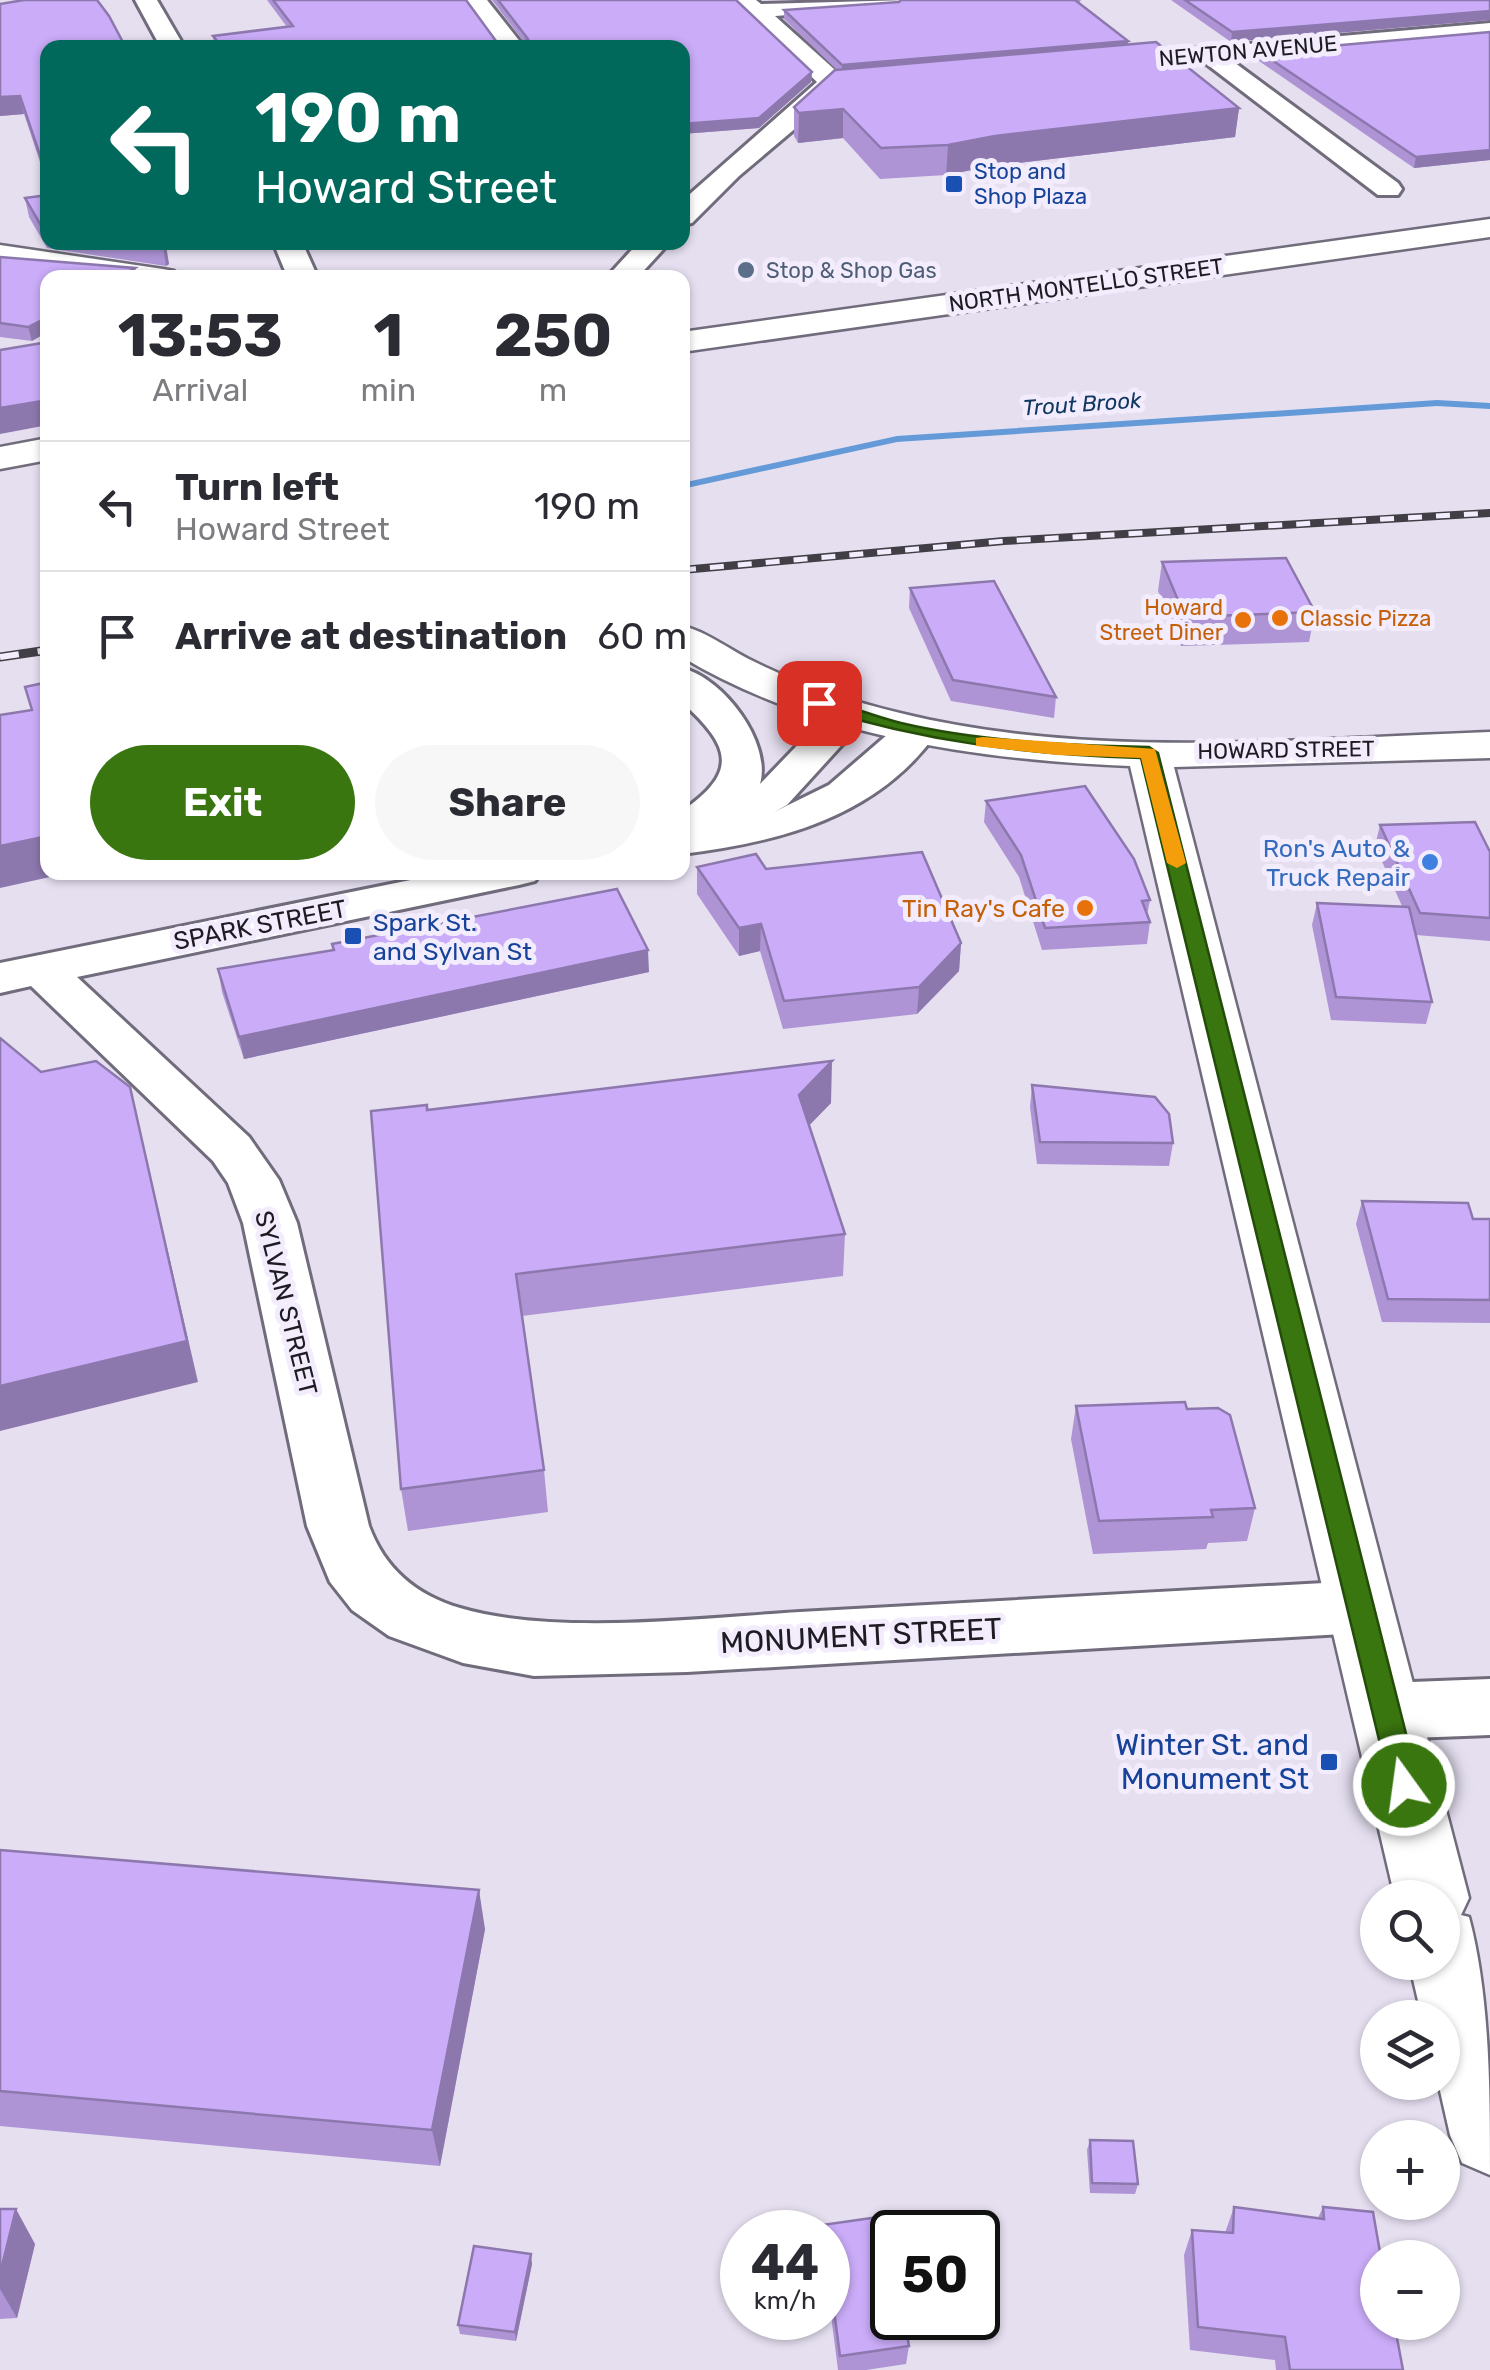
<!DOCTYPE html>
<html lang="en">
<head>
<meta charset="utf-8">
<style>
  :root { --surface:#fff; --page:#f7f7f7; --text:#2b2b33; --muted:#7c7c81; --line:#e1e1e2; --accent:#39760f }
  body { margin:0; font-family:Rubik,sans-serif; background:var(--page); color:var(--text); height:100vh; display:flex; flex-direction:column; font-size:38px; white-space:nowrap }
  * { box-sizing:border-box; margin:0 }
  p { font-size:32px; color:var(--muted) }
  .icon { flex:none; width:55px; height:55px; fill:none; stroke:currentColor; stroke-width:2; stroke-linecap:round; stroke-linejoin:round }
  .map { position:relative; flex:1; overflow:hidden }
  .side { position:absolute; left:40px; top:270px; width:650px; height:610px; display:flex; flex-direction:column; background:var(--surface); border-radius:20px; box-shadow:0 2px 8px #0004 }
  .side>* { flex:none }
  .guide { position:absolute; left:40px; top:40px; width:650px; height:210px; border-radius:20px; box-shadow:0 2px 8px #0004; background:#00695c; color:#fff; overflow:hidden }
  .buttons { position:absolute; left:1360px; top:1880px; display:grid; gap:20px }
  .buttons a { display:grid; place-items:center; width:100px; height:100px; border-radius:50%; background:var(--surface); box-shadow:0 2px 8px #0004; font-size:50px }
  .speed { position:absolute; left:720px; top:2210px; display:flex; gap:20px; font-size:50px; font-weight:700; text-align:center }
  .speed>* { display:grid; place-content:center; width:130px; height:130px; border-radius:50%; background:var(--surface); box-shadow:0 2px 8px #0004; line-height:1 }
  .speed small { font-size:25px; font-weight:400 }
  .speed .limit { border:5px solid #111; border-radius:15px; background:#fff; color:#111 }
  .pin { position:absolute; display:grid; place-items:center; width:85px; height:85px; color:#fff; margin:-42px; border-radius:20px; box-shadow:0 5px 15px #0006 }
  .me { position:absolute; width:110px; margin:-55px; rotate:346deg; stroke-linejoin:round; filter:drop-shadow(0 0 8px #0008) }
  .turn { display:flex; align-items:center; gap:35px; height:210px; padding:0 50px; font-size:45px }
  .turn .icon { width:130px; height:130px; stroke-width:2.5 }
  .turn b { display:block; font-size:70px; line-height:85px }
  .eta { display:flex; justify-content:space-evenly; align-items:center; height:170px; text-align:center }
  .eta b { font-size:60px; font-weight:700; line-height:70px }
  .cta { display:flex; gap:20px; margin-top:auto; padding:20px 50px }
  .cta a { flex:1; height:115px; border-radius:60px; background:var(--accent); color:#fff; font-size:40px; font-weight:700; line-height:115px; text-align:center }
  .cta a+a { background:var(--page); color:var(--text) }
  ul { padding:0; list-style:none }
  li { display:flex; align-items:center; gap:30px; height:130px; padding:0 50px; border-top:2px solid var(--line) }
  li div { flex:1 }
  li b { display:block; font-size:38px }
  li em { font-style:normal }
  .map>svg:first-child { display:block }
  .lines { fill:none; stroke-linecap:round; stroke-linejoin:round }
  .stream { fill:#649ad7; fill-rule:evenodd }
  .street-casing { stroke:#716c7b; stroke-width:6 }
  .secondary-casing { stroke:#716c7b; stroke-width:5 }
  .primary-casing { stroke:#716c7b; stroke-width:5 }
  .street { fill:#fff; fill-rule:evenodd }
  .secondary { fill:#fff; fill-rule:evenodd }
  .primary { fill:#fff; fill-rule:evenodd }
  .rail-far1-casing { stroke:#413e46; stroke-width:8 }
  .rail-casing { stroke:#413e46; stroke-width:9 }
  .rail-far1 { stroke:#f2ecfd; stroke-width:5; stroke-dasharray:14; stroke-linecap:butt }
  .rail { stroke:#f2ecfd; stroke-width:6; stroke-dasharray:19; stroke-linecap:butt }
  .wall { fill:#ae94d5 }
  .shaded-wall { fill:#8d78ae }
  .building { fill:#caacf8; stroke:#8d78ae; stroke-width:2.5 }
  .route { fill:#39760f; stroke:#254d0a; stroke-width:2.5 }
  .slow { fill:#f59e0b }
  .transit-dot { fill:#1a4fb4; stroke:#f2ecfd; stroke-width:4 }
  .service-dot { fill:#5c6f8a; stroke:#f2ecfd; stroke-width:4 }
  .food-dot { fill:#e8710a; stroke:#f2ecfd; stroke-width:4 }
  .shop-dot { fill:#3f7fe0; stroke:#f2ecfd; stroke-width:4 }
  .labels { text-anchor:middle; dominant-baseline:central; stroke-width:10; stroke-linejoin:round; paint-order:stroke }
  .far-street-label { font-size:22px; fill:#1e1b22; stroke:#f2ecfd }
  .far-transit-label { font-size:22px; fill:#164399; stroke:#f2ecfd; text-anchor:start }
  .far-service-label { font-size:22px; fill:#4e5e75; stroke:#f2ecfd; text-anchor:start }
  .far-water-label { font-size:22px; font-style:italic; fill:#123861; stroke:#f2ecfd }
  .far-food-label { font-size:22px; fill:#c56008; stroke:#f2ecfd; text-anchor:end }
  .shop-label { font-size:25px; fill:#366cbe; stroke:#f2ecfd; text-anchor:end }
  .food-label { font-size:25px; fill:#c56008; stroke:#f2ecfd; text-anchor:end }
  .transit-label { font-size:25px; fill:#164399; stroke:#f2ecfd; text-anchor:start }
  .street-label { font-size:25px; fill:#1e1b22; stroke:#f2ecfd }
  .near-street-label { font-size:30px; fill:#1e1b22; stroke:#f2ecfd }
  .near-transit-label { font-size:30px; fill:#164399; stroke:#f2ecfd; text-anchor:end }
</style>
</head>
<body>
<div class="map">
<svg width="1490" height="2370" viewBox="0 0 1490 2370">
  <rect width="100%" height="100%" fill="#e5dff0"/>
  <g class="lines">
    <polygon class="stream" points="1437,400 1490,403 1490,409 1437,406 897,442 682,489 682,483 897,436"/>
    <defs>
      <g id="street">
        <polygon points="135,0 157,0 185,48 161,48"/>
        <polygon points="464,0 487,0 525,48 500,48"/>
        <polygon points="732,0 756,0 761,4 909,0 898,7 775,16 834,69 841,82 829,100 739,176 692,223 682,225 682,201 817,82"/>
        <polygon points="1490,23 1490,37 1231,60 1398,183 1402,189 1398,195 1378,195 1204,62 1102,71 1090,64 1102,57"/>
        <polygon points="273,242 302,242 315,271 313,278 283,278 285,271"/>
        <polygon points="639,242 670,242 637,278 606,278"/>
        <path d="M682,668C723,678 772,742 760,784L836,705L850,702L864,705L870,714L787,805L774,812L829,785L902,722L917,719L932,722L938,731C878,817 780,842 682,854V811C740,771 730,746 682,702Z"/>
        <path d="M450,872H541L535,881L519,885L77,977L249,1137L279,1180L297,1223L369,1526C385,1569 416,1595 460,1608C554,1636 700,1618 800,1612C986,1602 1173,1591 1360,1581L1382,1589L1392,1607L1382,1625L1360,1633L687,1672L534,1676L463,1663L389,1636L352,1610L330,1582L307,1526L243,1223L228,1183L213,1161L31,986L0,993V963Z"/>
        <polygon points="1490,1679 1490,1735 1386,1739 1363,1731 1353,1711 1363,1691 1386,1683"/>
      </g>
      <g id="secondary">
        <polygon points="0,245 163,269 174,271 178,278 97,278 0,263"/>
        <path d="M682,626C709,632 732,652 757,663C802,685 851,701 900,713C1091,760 1295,739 1490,732V758L1174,767L1469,1898L1461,1915L1469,1917C1490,1996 1490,2090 1490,2175L1462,2163L1450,2135L1438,2082H1442V2018H1422L1409,1962H1442V1898H1395L1130,766C977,760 816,737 682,657Z"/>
      </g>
      <g id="primary">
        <polygon points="1490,219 1490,237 682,352 682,332"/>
        <polygon points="48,438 48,460 0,469 0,447"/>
      </g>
    </defs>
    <use href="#street" class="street-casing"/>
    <use href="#secondary" class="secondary-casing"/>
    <use href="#primary" class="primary-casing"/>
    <use href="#street" class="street"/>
    <use href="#secondary" class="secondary"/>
    <use href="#primary" class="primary"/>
    <defs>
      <polyline id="rail-far1" points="682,570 1004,541 1490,513"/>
      <polyline id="rail" points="0,657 48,650"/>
    </defs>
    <use href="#rail-far1" class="rail-far1-casing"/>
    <use href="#rail" class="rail-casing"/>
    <use href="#rail-far1" class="rail-far1"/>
    <use href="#rail" class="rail"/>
  </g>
  <g class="wall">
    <polygon points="267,0 466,0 496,41 524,42 492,0 736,0 812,72 811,82 759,128 682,134 682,48 216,48 214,45 213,36 287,27"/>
    <polygon points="901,0 1081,0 1079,3 1128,41 1128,45 1239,108 1235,137 992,166 946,175 880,179 843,138 798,143 794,136 794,107 837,70 784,19 784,10 899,2"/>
    <polygon points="1171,0 1490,0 1231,42"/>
    <polygon points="0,4 48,48 48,186 24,114 0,116"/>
    <polygon points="1490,32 1490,160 1414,168 1259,61 1260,52"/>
    <polygon points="48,195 48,242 164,242 169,264 166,266 47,248 29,217 25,198"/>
    <polygon points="0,257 135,268 137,278 48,278 32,341 0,337"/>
    <polygon points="1162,562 1315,612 1309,642 1181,646 1158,591"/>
    <polygon points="910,588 1056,697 1054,718 951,701 909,608"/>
    <polygon points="986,801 1150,900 1147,915 1150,922 1147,944 1042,950 1019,877 984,822"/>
    <polygon points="1380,825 1490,852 1490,941 1416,935 1432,1002 1426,1024 1331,1020 1312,925 1317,903 1402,906 1375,846"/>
    <polygon points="697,867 766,869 961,943 959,971 917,1014 783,1029 760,951 739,956 697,894"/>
    <polygon points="332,944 649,972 244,1059 222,992 218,969 333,950"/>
    <polygon points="1032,1085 1173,1143 1169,1166 1037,1164 1030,1107"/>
    <polygon points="831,1103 809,1125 845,1234 843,1276 522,1316 544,1470 548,1512 408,1531 401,1489 428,1110"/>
    <polygon points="1362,1201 1473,1219 1490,1219 1490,1323 1382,1322 1356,1224"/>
    <polygon points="1076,1406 1187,1409 1255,1508 1247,1541 1208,1543 1206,1549 1093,1554 1071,1439"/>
    <polygon points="0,1850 485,1929 440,2166 0,2126"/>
    <polygon points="1090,2140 1138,2184 1135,2194 1090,2193 1087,2150"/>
    <polygon points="1234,2207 1318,2218 1323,2207 1403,2370 1276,2370 1275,2360 1190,2350 1184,2255 1192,2230 1225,2233"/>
    <polygon points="0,2209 35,2244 17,2318 0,2319"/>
    <polygon points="886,2216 892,2252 892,2318 904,2318 909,2346 906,2364 866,2370 838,2370 828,2292 828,2232 821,2232 822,2225"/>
    <polygon points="532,2264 516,2341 460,2334 458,2325"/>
  </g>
  <g class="shaded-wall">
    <polygon points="1490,11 1490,20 1231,42 1232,32"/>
    <polygon points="1128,41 1127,50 842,75 842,65"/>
    <polygon points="812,72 811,82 759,128 682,134 682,124"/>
    <polygon points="20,96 24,114 0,116 0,97"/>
    <polygon points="1239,108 1235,137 992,166 946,175 948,145 995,136"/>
    <polygon points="843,109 843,138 798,143 799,113"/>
    <polygon points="1490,150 1490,160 1414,168 1416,157"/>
    <polygon points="166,245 169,264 166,266 163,246"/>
    <polygon points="135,268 137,278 118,278"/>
    <polygon points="48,317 48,332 32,341 28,327"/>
    <polygon points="48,400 48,425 0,434 0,408"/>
    <polygon points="48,836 48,872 68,873 0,888 0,846"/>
    <polygon points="761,924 760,951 739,956 739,928"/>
    <polygon points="961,943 959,971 917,1014 919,987"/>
    <polygon points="648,950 649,972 244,1059 239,1037"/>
    <polygon points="832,1061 831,1103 798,1137 799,1095"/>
    <polygon points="130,1087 198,1382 0,1431 0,1386"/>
    <polygon points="479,1890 485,1929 440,2166 432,2130"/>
    <polygon points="16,2209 35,2244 17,2318 0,2289 0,2274"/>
    <polygon points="531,2254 532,2264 516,2341 515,2332"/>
  </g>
  <g class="building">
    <polygon points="24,0 97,0 109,16 126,48 48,48 48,179 20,96 0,97 0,4"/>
    <polygon points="273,0 466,0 496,41 524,42 528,39 498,0 736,0 812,72 759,118 682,124 682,48 223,48 213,36 293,26"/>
    <polygon points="901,0 1075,0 1128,41 842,65 784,10 899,2"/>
    <polygon points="1185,0 1490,0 1490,11 1232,32"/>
    <polygon points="1490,32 1490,150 1416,157 1260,52"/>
    <polygon points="1156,42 1239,108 995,136 948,145 881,148 843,109 799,113 794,107 835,70"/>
    <polygon points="48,195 48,229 43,229 25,198"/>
    <polygon points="138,242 164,242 166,245 163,246"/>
    <polygon points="0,257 135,268 118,278 48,278 48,317 28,327 0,323"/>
    <polygon points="48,342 48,400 0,408 0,350"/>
    <polygon points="1286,558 1315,612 1185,617 1162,562"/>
    <polygon points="994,581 1056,697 953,680 910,588"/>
    <polygon points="48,682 48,836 0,846 0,715 32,710 25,687"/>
    <polygon points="1085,786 1134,859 1150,900 1142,901 1150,922 1045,928 1021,855 986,801"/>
    <polygon points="1475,822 1490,852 1490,918 1420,913 1380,825"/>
    <polygon points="922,852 961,943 919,987 784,1001 761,924 739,928 697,867 756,854 766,869"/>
    <polygon points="617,889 648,950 239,1037 218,969 334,950 332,944"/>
    <polygon points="1317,903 1409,907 1432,1002 1336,997"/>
    <polygon points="0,1038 41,1072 96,1061 130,1087 187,1341 0,1386"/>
    <polygon points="832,1061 799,1095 845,1234 516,1274 544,1470 401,1489 371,1111 427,1105 427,1110"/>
    <polygon points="1032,1085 1155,1097 1169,1114 1173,1143 1040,1142"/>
    <polygon points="1362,1201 1468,1203 1473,1219 1490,1219 1490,1300 1388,1299"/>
    <polygon points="1185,1402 1187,1409 1218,1408 1230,1415 1255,1508 1211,1510 1213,1517 1099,1521 1076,1406"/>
    <polygon points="0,1850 479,1890 432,2130 0,2091"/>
    <polygon points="1090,2140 1133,2141 1138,2184 1092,2183"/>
    <polygon points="1234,2207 1324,2219 1323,2207 1373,2212 1381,2258 1378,2258 1378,2322 1394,2322 1403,2370 1290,2370 1285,2337 1198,2327 1192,2230 1233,2233"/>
    <polygon points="0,2209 16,2209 0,2274"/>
    <polygon points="886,2216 892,2252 892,2318 904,2318 909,2346 840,2356 828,2265 828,2232 823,2232 822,2225"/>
    <polygon points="474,2246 531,2254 515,2332 458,2325"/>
  </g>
  <path class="route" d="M819,698C847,705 873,716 901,723C982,742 1066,745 1149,747L1158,753L1419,1785L1415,1794L1404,1798L1394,1794L1390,1785L1141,758C1023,754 926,742 813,707L810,703Z"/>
  <polygon class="slow" points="983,737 1155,749 1186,863 1177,868 1167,863 1141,758 1057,755 976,746 976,738"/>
  <g class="transit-dot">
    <rect x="944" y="174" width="20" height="20" rx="5"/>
    <rect x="343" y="926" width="20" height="20" rx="5"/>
    <rect x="1319" y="1752" width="20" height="20" rx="5"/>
  </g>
  <circle class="service-dot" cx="746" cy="270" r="10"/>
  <g class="food-dot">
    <circle cx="1280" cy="618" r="10"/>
    <circle cx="1243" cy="620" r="10"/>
    <circle cx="1085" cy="908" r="10"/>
  </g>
  <circle class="shop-dot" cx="1430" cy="862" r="10"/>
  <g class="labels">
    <g class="far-street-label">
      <text transform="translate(1248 51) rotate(-5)">NEWTON AVENUE</text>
      <text transform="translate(1086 285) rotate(-8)">NORTH MONTELLO STREET</text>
      <text transform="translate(1286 750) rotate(-1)">HOWARD STREET</text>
    </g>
    <g class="far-transit-label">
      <text x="974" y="171">Stop and<tspan x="974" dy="25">Shop Plaza</tspan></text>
    </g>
    <g class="far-service-label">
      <text x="766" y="270">Stop &amp; Shop Gas</text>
    </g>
    <g class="far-water-label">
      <text transform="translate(1082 404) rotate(-4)">Trout Brook</text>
    </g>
    <g class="far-food-label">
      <text x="1223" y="607">Howard<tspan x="1223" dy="25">Street Diner</tspan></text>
      <text x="1300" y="618" text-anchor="start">Classic Pizza</text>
    </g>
    <g class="shop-label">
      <text x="1410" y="848">Ron's Auto &amp;<tspan x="1410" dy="29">Truck Repair</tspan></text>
    </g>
    <g class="food-label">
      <text x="1065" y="908">Tin Ray's Cafe</text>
    </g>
    <g class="transit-label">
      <text x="373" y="922">Spark St.<tspan x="373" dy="29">and Sylvan St</tspan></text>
    </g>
    <g class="street-label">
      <text transform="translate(260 925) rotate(-11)">SPARK STREET</text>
      <text transform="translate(286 1303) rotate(76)">SYLVAN STREET</text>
    </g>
    <g class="near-street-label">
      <text transform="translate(861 1636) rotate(-3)">MONUMENT STREET</text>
    </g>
    <g class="near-transit-label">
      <text x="1309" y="1745">Winter St. and<tspan x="1309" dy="34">Monument St</tspan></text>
    </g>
  </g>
</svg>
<div class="buttons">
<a><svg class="icon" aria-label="search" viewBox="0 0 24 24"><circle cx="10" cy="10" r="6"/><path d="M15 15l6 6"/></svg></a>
<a><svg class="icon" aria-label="layers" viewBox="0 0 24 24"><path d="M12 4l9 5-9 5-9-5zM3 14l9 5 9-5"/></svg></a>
<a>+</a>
<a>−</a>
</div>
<div class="speed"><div>44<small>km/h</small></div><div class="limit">50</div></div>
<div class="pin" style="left:819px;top:703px;background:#d93025"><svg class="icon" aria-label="arrive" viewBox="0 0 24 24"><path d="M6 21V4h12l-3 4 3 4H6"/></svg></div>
<svg class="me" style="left:1404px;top:1785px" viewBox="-20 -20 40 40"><circle r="17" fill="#39760f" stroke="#fff" stroke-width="3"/><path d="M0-11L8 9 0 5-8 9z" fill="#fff"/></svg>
<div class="guide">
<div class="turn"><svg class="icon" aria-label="left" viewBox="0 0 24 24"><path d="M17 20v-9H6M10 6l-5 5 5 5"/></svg><div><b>190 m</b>Howard Street</div></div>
</div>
<section class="side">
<div class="eta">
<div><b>13:53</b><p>Arrival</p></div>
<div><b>1</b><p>min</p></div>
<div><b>250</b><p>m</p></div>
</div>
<ul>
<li><svg class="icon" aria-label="left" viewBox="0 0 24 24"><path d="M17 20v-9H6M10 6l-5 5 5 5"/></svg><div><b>Turn left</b><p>Howard Street</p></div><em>190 m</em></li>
<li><svg class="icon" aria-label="arrive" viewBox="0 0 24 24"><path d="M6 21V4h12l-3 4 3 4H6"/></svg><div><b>Arrive at destination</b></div><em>60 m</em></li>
</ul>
<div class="cta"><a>Exit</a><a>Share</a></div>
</section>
</div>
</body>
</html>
